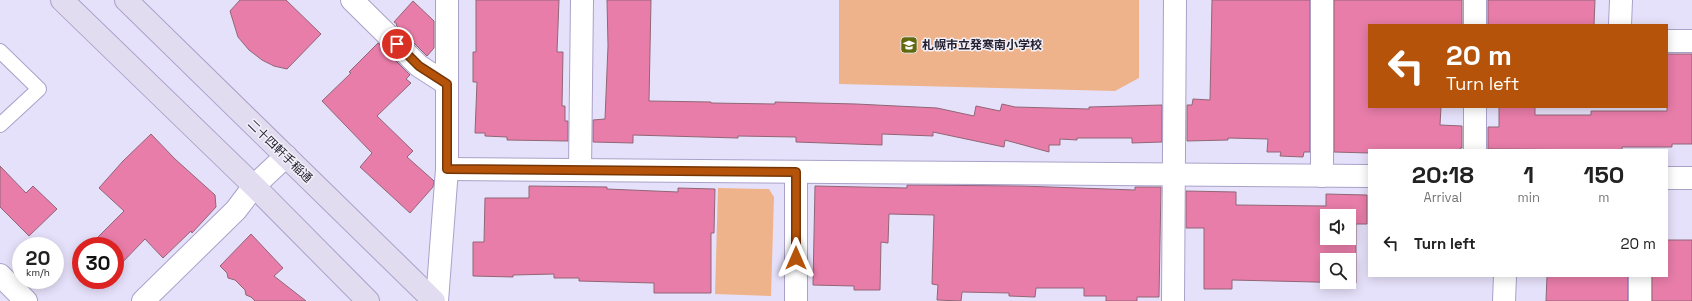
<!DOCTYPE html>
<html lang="en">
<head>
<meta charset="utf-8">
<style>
  :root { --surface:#fff; --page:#f6f6f6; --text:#222; --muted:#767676 }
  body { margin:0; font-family:"Space Grotesk","Noto Sans JP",sans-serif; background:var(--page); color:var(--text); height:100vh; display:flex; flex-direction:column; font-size:15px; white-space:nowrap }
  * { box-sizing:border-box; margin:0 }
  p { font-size:13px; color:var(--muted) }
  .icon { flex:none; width:22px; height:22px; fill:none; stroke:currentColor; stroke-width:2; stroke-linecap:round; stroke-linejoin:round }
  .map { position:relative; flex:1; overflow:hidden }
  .sheet { position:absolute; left:1368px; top:149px; width:300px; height:128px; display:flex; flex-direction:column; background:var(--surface); border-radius:0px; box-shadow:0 2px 10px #0003 }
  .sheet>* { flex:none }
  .banner { position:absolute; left:1368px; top:24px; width:300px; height:84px; border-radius:0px; box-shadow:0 2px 10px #0003; background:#b45309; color:#fff; overflow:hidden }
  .fabs { position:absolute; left:1320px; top:209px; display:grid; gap:8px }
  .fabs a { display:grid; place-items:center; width:36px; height:36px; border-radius:0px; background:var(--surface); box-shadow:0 2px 10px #0003; font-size:20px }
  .speed { position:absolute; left:12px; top:237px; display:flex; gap:8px; font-size:20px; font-weight:700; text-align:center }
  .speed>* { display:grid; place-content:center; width:52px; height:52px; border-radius:50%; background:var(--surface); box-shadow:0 2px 10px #0003; line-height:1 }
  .speed small { font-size:10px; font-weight:400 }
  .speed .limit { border:6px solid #d22; background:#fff; color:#111 }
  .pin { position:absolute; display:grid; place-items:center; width:34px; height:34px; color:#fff; margin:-17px; border:2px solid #fff; border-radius:50%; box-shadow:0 1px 4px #0007 }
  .me { position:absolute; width:44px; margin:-22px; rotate:0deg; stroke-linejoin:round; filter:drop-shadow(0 0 3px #0008) }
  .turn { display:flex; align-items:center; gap:14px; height:84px; padding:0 12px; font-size:18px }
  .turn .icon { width:52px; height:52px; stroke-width:2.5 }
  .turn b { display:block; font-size:28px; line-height:34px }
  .eta { display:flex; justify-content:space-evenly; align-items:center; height:68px; text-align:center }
  .eta b { font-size:24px; font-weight:800; line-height:28px }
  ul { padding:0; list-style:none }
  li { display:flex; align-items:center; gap:12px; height:52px; padding:0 12px }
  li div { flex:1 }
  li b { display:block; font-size:15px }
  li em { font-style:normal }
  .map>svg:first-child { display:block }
  .green { fill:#efb38b }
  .building { fill:#e87da9; stroke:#906676; fill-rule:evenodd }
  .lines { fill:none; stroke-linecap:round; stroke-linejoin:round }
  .lane-casing { stroke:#aaa1c9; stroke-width:16 }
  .street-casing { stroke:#aaa1c9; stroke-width:24 }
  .secondary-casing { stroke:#aaa1c9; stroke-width:24 }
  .lane { stroke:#fff; stroke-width:14 }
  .street { stroke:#fff; stroke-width:22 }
  .secondary { stroke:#e1dcf0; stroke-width:22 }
  .route-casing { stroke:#753606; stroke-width:10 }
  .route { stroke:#b45309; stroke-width:7 }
  .labels { text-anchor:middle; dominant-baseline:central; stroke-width:3; stroke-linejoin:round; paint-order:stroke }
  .poi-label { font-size:12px; font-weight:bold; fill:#252131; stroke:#f2f1f9; text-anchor:start }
  .street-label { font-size:12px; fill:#252131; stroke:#f2f1f9 }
</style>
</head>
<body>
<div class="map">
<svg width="1692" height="301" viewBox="0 0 1692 301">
  <rect width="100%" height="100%" fill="#e6e1fa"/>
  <g class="green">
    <polygon points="839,0 1139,0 1139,78 1115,91 839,84"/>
    <polygon points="718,188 769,189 774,197 771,296 715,294"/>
  </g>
  <g class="building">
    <polygon points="240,0 286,0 321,34 287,69 274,66 262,60 249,50 238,37 230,11"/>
    <polygon points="476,0 559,0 557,52 563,52 562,106 565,106 565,121 568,121 568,141 507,140 507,137 485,136 485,133 475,133 477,82 473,82 473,52 476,52"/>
    <polygon points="607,0 651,0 649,101 711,102 711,103 775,104 775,102 856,104 937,108 974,116 976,106 1000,111 1002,104 1015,107 1089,109 1089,107 1162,105 1162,142 1132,143 1132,138 1077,138 1077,140 1060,139 1060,145 1049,145 1049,152 1005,140 1004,147 933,132 933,136 882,134 882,145 796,142 796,137 738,136 738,138 633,135 633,143 593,142 593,120 605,119 608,46"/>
    <polygon points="1212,0 1310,0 1310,152 1304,152 1303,157 1280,156 1281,152 1267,152 1268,139 1228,138 1228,140 1187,141 1187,105 1192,105 1193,99 1210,100"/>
    <polygon points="1334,0 1462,0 1462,25 1369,25 1369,107 1441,107 1440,125 1462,126 1462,148 1460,148 1460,150 1369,150 1369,153 1334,152"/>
    <polygon points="1488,0 1595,0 1594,25 1488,25"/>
    <polygon points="413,1 434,21 434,48 427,56 396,25 397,24 394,22"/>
    <polygon points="378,43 410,75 406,79 411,83 377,116 413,151 407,157 434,181 433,187 410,213 360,167 372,153 322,101 351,73 349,72"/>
    <polygon points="1667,54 1692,54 1692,144 1672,144 1672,147 1622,147 1622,150 1488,149 1488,127 1499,127 1499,107 1535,107 1535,115 1591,115 1591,111 1667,111"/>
    <polygon points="151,134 175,159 215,195 216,207 192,233 191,231 163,258 145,239 115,270 115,246 89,246 124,211 99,188 123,161"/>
    <polygon points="0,166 26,193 33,186 57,209 29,236 0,207"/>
    <polygon points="907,185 1021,186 1135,190 1135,187 1161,187 1159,297 1137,297 1137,301 1106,301 1106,296 1084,296 1084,288 1036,288 1035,297 1009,296 1009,293 962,292 961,301 937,300 938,285 932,284 934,215 889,214 888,243 881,242 880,290 854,290 854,286 813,285 815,186 907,188"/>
    <polygon points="529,186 607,187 607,189 678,192 678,188 715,189 714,233 711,233 711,293 654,293 654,283 579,281 579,278 554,278 554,274 513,275 513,277 473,276 473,242 484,242 485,198 529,198"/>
    <path d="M1186,191L1236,192V205L1326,206V194L1367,195V224H1356V283L1232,280V289H1204V228H1186ZM1327,216H1349V238H1327ZM1327,260H1349V282H1327Z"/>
    <polygon points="251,234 283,268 274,276 306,301 255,301 251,297 246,295 245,290 235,280 228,278 227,273 220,266"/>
    <polygon points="1667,240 1692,240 1692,301 1652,301 1652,276 1667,276"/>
    <polygon points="1547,276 1628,276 1628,301 1546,301"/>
  </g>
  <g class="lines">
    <defs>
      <polyline id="lane" points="0,51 39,89 0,125"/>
      <g id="street">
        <polyline points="352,0 419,66 447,84"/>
        <polyline points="1475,0 1475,25"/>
        <polyline points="1620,25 1621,0"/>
        <polyline points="1667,41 1692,41"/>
        <polyline points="1475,107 1475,150"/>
        <polyline points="447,169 1369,176"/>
        <polyline points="580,170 582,0"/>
        <polyline points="796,172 796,301"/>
        <polyline points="1322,176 1322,0"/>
        <polyline points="1667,178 1692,178"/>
        <polyline points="0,275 26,301"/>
        <polyline points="1640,276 1640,301"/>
        <polyline points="143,301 236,210 254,186 286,156"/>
        <polyline points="437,301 447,169 447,0"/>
        <polyline points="1173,301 1175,0"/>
        <polyline points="1504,301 1505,276"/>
      </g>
      <g id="secondary">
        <polyline points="62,0 254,186 368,301"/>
        <polyline points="126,0 434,301"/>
      </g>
    </defs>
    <use href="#lane" class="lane-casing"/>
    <use href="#street" class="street-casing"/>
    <use href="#secondary" class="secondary-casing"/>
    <use href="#lane" class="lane"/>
    <use href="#street" class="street"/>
    <use href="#secondary" class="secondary"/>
  </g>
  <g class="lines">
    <defs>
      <polyline id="route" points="397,44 419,66 447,84 447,169 796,172 796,258"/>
    </defs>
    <use href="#route" class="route-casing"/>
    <use href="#route" class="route"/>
  </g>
  <defs>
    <symbol id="school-square" viewBox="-11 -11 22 22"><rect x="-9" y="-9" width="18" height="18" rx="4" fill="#626a0f" stroke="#f2f1f9"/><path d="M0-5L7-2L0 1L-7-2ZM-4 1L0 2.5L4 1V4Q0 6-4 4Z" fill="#fff"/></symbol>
  </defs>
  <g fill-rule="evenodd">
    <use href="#school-square" x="899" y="35" width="20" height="20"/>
  </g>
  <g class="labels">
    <g class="poi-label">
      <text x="922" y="45">札幌市立発寒南小学校</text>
    </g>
    <g class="street-label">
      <text transform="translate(280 151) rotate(44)">二十四軒手稲通</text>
    </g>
  </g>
</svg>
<div class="fabs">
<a><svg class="icon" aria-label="sound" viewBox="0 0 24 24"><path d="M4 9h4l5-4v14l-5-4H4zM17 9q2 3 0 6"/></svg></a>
<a><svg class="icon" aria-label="search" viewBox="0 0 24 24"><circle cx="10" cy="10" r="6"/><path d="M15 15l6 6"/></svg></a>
</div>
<div class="speed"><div>20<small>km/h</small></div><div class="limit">30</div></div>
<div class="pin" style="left:397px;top:44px;background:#d93025"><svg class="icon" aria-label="arrive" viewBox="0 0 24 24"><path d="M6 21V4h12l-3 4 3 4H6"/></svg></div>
<svg class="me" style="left:796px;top:258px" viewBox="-20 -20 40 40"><path d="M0-17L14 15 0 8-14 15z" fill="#b45309" stroke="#fff" stroke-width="4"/></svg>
<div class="banner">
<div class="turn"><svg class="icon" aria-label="left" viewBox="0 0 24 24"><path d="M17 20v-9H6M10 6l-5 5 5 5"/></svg><div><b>20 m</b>Turn left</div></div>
</div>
<section class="sheet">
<div class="eta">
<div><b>20:18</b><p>Arrival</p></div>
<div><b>1</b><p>min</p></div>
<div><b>150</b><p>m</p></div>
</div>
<ul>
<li><svg class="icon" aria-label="left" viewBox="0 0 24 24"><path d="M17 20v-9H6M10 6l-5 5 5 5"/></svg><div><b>Turn left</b></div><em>20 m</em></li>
</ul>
</section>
</div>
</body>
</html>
